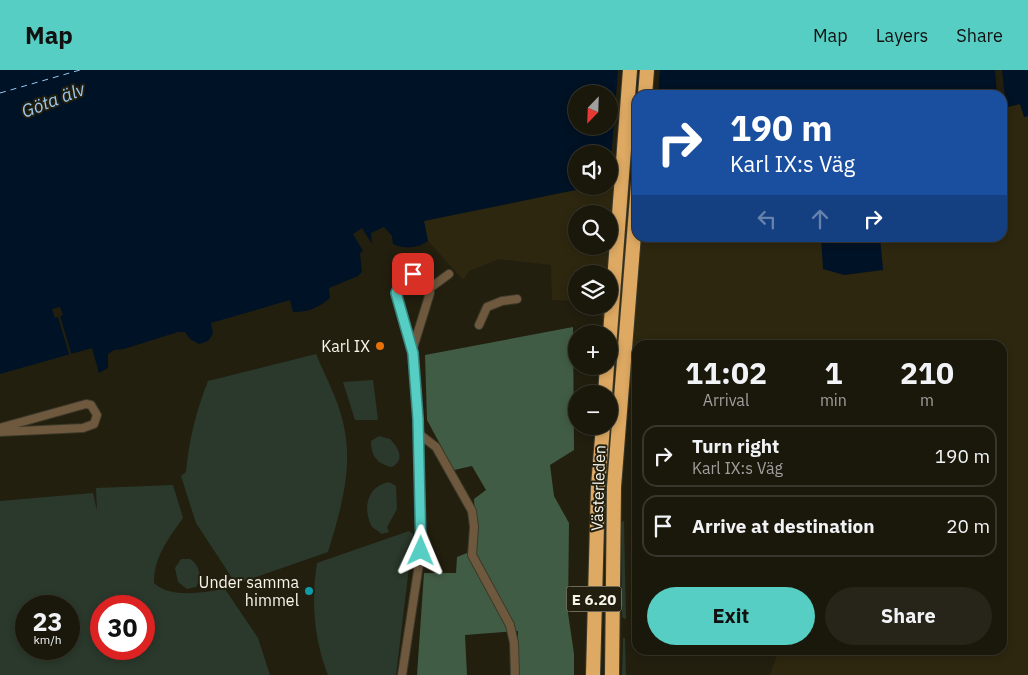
<!DOCTYPE html>
<html lang="en">
<head>
<meta charset="utf-8">
<style>
  :root { --surface:#1a170b; --page:#272419; --text:#f1f3f6; --muted:#9f9f9d; --line:#38362c; --accent:#56cec3 }
  body { margin:0; font-family:"IBM Plex Sans",sans-serif; background:var(--page); color:var(--text); height:100vh; display:flex; flex-direction:column; font-size:19px; white-space:nowrap }
  * { box-sizing:border-box; margin:0 }
  p { font-size:16px; color:var(--muted) }
  .icon { flex:none; width:28px; height:28px; fill:none; stroke:currentColor; stroke-width:2; stroke-linecap:round; stroke-linejoin:round }
  .map { position:relative; flex:1; overflow:hidden }
  .drawer { position:absolute; left:632px; top:270px; width:375px; height:315px; display:flex; flex-direction:column; background:var(--surface); border-radius:15px; box-shadow:0 2px 8px #0003,0 0 0 1px var(--line) }
  .drawer>* { flex:none }
  .hud { position:absolute; left:632px; top:20px; width:375px; height:152px; border-radius:15px; box-shadow:0 2px 8px #0003,0 0 0 1px var(--line); background:#1a4fa0; color:#fff; overflow:hidden }
  .needle { width:32px; rotate:203deg }
  .controls { position:absolute; left:568px; top:15px; display:grid; gap:10px }
  .controls a { display:grid; place-items:center; width:50px; height:50px; border-radius:50%; background:var(--surface); box-shadow:0 2px 8px #0003,0 0 0 1px var(--line); font-size:25px }
  .speed { position:absolute; left:15px; top:525px; display:flex; gap:10px; font-size:25px; font-weight:700; text-align:center }
  .speed>* { display:grid; place-content:center; width:65px; height:65px; border-radius:50%; background:var(--surface); box-shadow:0 2px 8px #0003,0 0 0 1px var(--line); line-height:1 }
  .speed small { font-size:12px; font-weight:400 }
  .speed .limit { border:8px solid #d22; background:#fff; color:#111 }
  .pin { position:absolute; display:grid; place-items:center; width:42px; height:42px; color:#fff; margin:-21px; border-radius:10px; box-shadow:0 2px 8px #0006 }
  .me { position:absolute; width:55px; margin:-28px; rotate:1deg; stroke-linejoin:round; filter:drop-shadow(0 0 4px #0008) }
  .turn { display:flex; align-items:center; gap:18px; height:105px; padding:0 15px; font-size:22px }
  .turn .icon { width:65px; height:65px; stroke-width:2.5 }
  .turn b { display:block; font-size:35px; line-height:42px }
  .lanes { display:flex; align-items:center; height:48px; padding:0 15px; background:#0003; justify-content:center; gap:25px; direction:ltr }
  .lanes .off { opacity:.35 }
  .eta { display:flex; justify-content:space-evenly; align-items:center; height:85px; text-align:center }
  .eta b { font-size:30px; font-weight:700; line-height:35px }
  .action { display:flex; gap:10px; margin-top:auto; padding:10px 15px }
  .action a { flex:1; height:58px; border-radius:30px; background:var(--accent); color:#111; font-size:20px; font-weight:700; line-height:58px; text-align:center }
  .action a+a { background:var(--page); color:var(--text) }
  ul { padding:0; list-style:none }
  li { display:flex; align-items:center; gap:15px; height:62px; margin:0 10px 8px; padding:0 5px; border:2px solid var(--line); border-radius:15px }
  li div { flex:1 }
  li b { display:block; font-size:19px }
  li em { font-style:normal }
  header { display:flex; align-items:center; gap:30px; box-sizing:border-box; height:70px; padding:0 25px; background:var(--accent); color:#111 }
  header strong { font-size:24px }
  nav { display:flex; gap:28px; margin-inline-start:auto; font-size:18px }
  .map>svg:first-child { display:block }
  .built { fill:#2d2710; fill-rule:evenodd }
  .green { fill:#2a392c; fill-rule:evenodd }
  .forest { fill:#415c45 }
  .water { fill:#001225; fill-rule:evenodd }
  .pier { fill:#231f0f }
  .lines { fill:none; stroke-linecap:round; stroke-linejoin:round }
  .ferry { stroke:#9ac8f3; stroke-width:1; stroke-dasharray:6 5; stroke-linecap:butt }
  .street-casing { stroke:#3c3929; stroke-width:10 }
  .highway-casing { stroke:#3c3929; stroke-width:16 }
  .street { stroke:#6e593e; stroke-width:8 }
  .highway { stroke:#dea962; stroke-width:14 }
  .route-casing { stroke:#38867f; stroke-width:12 }
  .route { stroke:#56cec3; stroke-width:9 }
  .food-dot { fill:#e8710a; stroke:#231f0f; stroke-width:2 }
  .culture-dot { fill:#0f9aa8; stroke:#231f0f; stroke-width:2 }
  .labels { text-anchor:middle; dominant-baseline:central; stroke-width:4; stroke-linejoin:round; paint-order:stroke }
  .shield { fill:#231f0f; stroke:#b7b4a8; stroke-width:1 }
  .shield-label { font-size:15px; font-weight:bold; fill:#f7f4ea }
  .poi-label { font-size:16px; fill:#f7f4ea; stroke:#231f0f; text-anchor:end }
  .street-label { font-size:16px; fill:#f7f4ea; stroke:#231f0f }
  .water-label { font-size:18px; font-style:italic; fill:#9ac8f3; stroke:#231f0f }
</style>
</head>
<body>
<header>
<strong>Map</strong>
<nav><a>Map</a><a>Layers</a><a>Share</a></nav>
</header>
<div class="map">
<svg width="1028" height="605" viewBox="0 0 1028 605">
  <rect width="100%" height="100%" fill="#231f0f"/>
  <path class="built" d="M1020,34L1024,47L1028,46V605H770L779,580H1002V275H638L637,334L597,236H609V204H576L574,231L552,230L551,195L499,189L469,201L463,210L428,171L423,151L595,116H609V113L637,107L638,168H821L823,180L883,200L880,168H1002L1003,38ZM576,144H609V176H576Z"/>
  <g class="green">
    <path d="M316,284C325,306 338,329 343,352C354,397 341,439 328,482L236,514L196,453L181,406L186,402C189,370 196,341 208,311Z"/>
    <polygon points="373,310 378,350 355,350 343,312"/>
    <path d="M379,366L390,369C399,379 405,389 392,397C377,394 371,386 371,371Z"/>
    <path d="M389,412L396,416L397,439L387,457L389,462L382,464L372,457C362,439 367,416 389,412Z"/>
    <path d="M173,415L183,448C168,469 154,487 154,513C171,529 204,522 225,519L258,568L270,605H0V431L93,423L97,441L96,418ZM69,536V579H26V536ZM101,536H144V579H101Z"/>
    <polygon points="624,451 626,548 625,549 622,547 621,452"/>
    <path d="M409,461L413,464L396,605H328C314,570 311,531 317,493Z"/>
    <path d="M181,489H190C200,495 202,508 196,517L187,519L178,512L175,498Z"/>
    <polygon points="623,568 625,568 626,605 622,605"/>
  </g>
  <polygon class="forest" points="573,257 574,380 550,395 554,426 569,453 568,543 574,584 574,605 517,605 518,561 465,565 467,605 417,605 424,503 456,503 457,487 477,479 474,429 486,420 472,396 454,400 427,350 425,285"/>
  <g class="water">
    <path d="M0,0H1028V46L1024,47L1020,34L1003,38L1002,25H638L637,107L609,113V84H576V116H595L424,151L428,171C418,178 405,180 393,174L392,166L384,157L371,163L372,174L362,158L353,164L363,181L360,183L362,202L358,206L329,218L330,228C318,238 309,242 293,242L290,230L211,253L213,264L208,271L199,274L190,269L185,262H178L124,279L114,280L108,284V298L99,303L92,278L0,304ZM576,24H609V56H576Z"/>
    <polygon points="821,168 880,168 883,200 844,205 823,199"/>
  </g>
  <g class="pier">
    <polygon points="618,0 660,0 658,25 638,25 638,110 609,116"/>
    <polygon points="995,0 1002,0 1006,37 1003,38 1002,25 997,25"/>
    <polygon points="60,237 63,245 60,246 72,286 70,287 58,247 55,248 52,239"/>
  </g>
  <g class="lines">
    <polyline class="ferry" points="0,23 80,0"/>
    <defs>
      <g id="street">
        <polyline points="430,218 449,204"/>
        <polyline points="479,255 487,237 502,231 517,229"/>
        <polyline points="0,358 86,334 91,335 97,345 94,354 83,358 0,362"/>
        <polyline points="419,364 436,377 472,441 474,457 472,485 510,555 514,573 515,605"/>
        <polyline points="402,605 421,481 421,454 418,349 413,283 396,223 404,206 413,204 429,213 430,223 413,278"/>
      </g>
      <g id="highway">
        <polyline points="645,25 647,0"/>
        <polyline points="609,277 630,0"/>
        <polyline points="605,324 607,296"/>
        <polyline points="593,605 598,416 603,356"/>
        <polyline points="612,605 614,417 638,114"/>
      </g>
    </defs>
    <use href="#street" class="street-casing"/>
    <use href="#highway" class="highway-casing"/>
    <use href="#street" class="street"/>
    <use href="#highway" class="highway"/>
  </g>
  <g class="lines">
    <defs>
      <polyline id="route" points="413,204 404,206 396,223 413,283 418,349 421,481"/>
    </defs>
    <use href="#route" class="route-casing"/>
    <use href="#route" class="route"/>
  </g>
  <circle class="food-dot" cx="380" cy="276" r="5"/>
  <circle class="culture-dot" cx="309" cy="521" r="5"/>
  <g class="labels">
    <rect class="shield" x="566.5" y="516.5" width="55" height="25" rx="4"/>
    <g class="shield-label">
      <text x="594" y="529">E 6.20</text>
    </g>
    <g class="poi-label">
      <text x="370" y="276">Karl IX</text>
      <text x="299" y="512">Under samma<tspan x="299" dy="18">himmel</tspan></text>
    </g>
    <g class="street-label">
      <text transform="translate(598 418) rotate(-88)">Västerleden</text>
    </g>
    <g class="water-label">
      <text transform="translate(53 30) rotate(-21)">Göta älv</text>
    </g>
  </g>
</svg>
<div class="controls">
<a><svg class="needle" viewBox="-14 -14 28 28"><path d="M0-13l5 13h-10z" fill="#e53935"/><path d="M0 13l5-13h-10z" fill="#9f9f9d"/></svg></a>
<a><svg class="icon" aria-label="sound" viewBox="0 0 24 24"><path d="M4 9h4l5-4v14l-5-4H4zM17 9q2 3 0 6"/></svg></a>
<a><svg class="icon" aria-label="search" viewBox="0 0 24 24"><circle cx="10" cy="10" r="6"/><path d="M15 15l6 6"/></svg></a>
<a><svg class="icon" aria-label="layers" viewBox="0 0 24 24"><path d="M12 4l9 5-9 5-9-5zM3 14l9 5 9-5"/></svg></a>
<a>+</a>
<a>−</a>
</div>
<div class="speed"><div>23<small>km/h</small></div><div class="limit">30</div></div>
<div class="pin" style="left:413px;top:204px;background:#d93025"><svg class="icon" aria-label="arrive" viewBox="0 0 24 24"><path d="M6 21V4h12l-3 4 3 4H6"/></svg></div>
<svg class="me" style="left:421px;top:481px" viewBox="-20 -20 40 40"><path d="M0-17L14 15 0 8-14 15z" fill="#56cec3" stroke="#fff" stroke-width="4"/></svg>
<div class="hud">
<div class="turn"><svg class="icon" aria-label="right" viewBox="0 0 24 24"><path d="M7 20v-9h11M14 6l5 5-5 5"/></svg><div><b>190 m</b>Karl IX:s Väg</div></div>
<div class="lanes"><svg class="icon off" aria-label="left" viewBox="0 0 24 24"><path d="M17 20v-9H6M10 6l-5 5 5 5"/></svg><svg class="icon off" aria-label="ahead" viewBox="0 0 24 24"><path d="M12 20V5M6 11l6-6 6 6"/></svg><svg class="icon" aria-label="right" viewBox="0 0 24 24"><path d="M7 20v-9h11M14 6l5 5-5 5"/></svg></div>
</div>
<section class="drawer">
<div class="eta">
<div><b>11:02</b><p>Arrival</p></div>
<div><b>1</b><p>min</p></div>
<div><b>210</b><p>m</p></div>
</div>
<ul>
<li><svg class="icon" aria-label="right" viewBox="0 0 24 24"><path d="M7 20v-9h11M14 6l5 5-5 5"/></svg><div><b>Turn right</b><p>Karl IX:s Väg</p></div><em>190 m</em></li>
<li><svg class="icon" aria-label="arrive" viewBox="0 0 24 24"><path d="M6 21V4h12l-3 4 3 4H6"/></svg><div><b>Arrive at destination</b></div><em>20 m</em></li>
</ul>
<div class="action"><a>Exit</a><a>Share</a></div>
</section>
</div>
</body>
</html>
